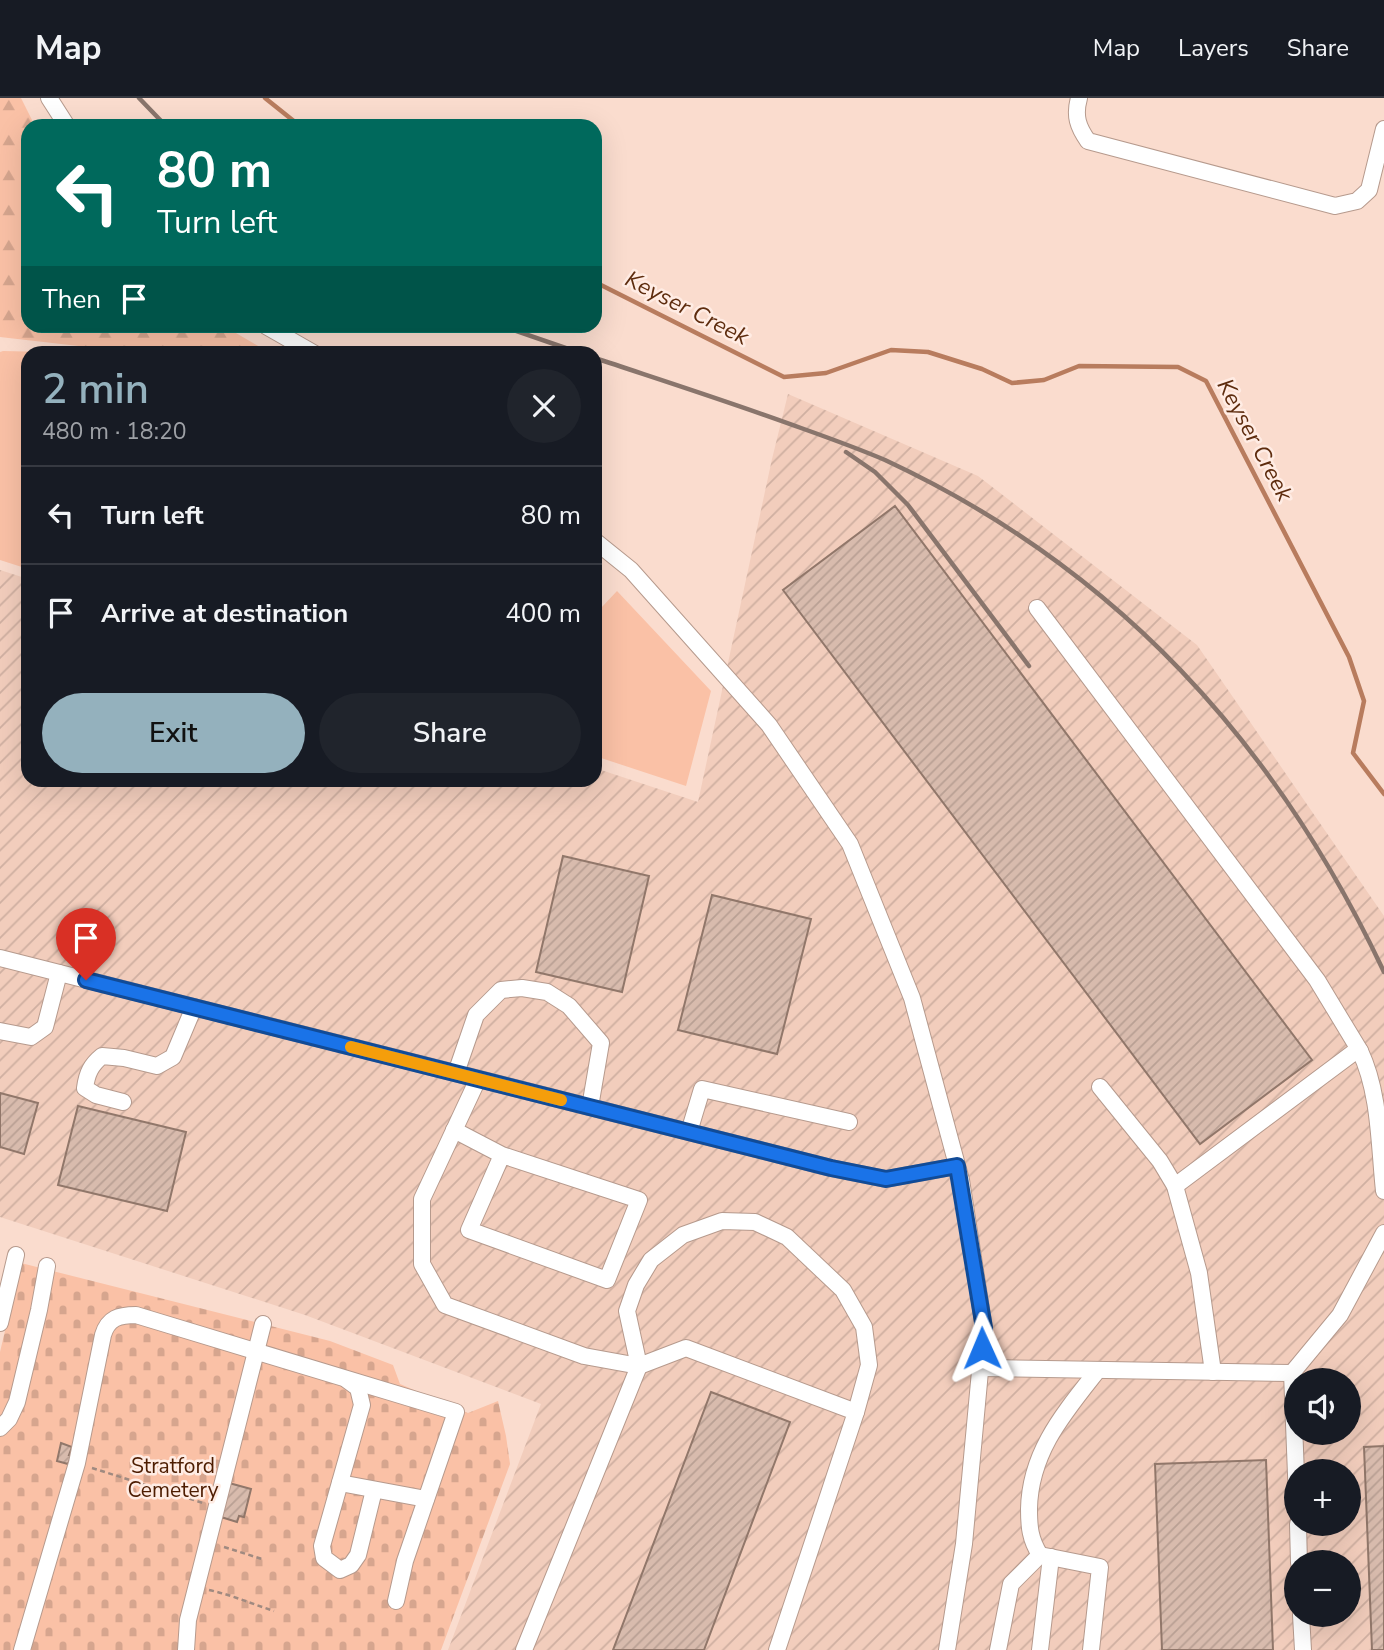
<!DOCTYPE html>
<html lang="en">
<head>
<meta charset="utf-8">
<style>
  :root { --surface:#171b24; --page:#20242c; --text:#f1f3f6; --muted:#9ea1a6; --line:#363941; --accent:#94b1bd }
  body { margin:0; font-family:"Nunito Sans",sans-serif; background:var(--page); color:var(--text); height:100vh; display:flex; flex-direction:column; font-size:26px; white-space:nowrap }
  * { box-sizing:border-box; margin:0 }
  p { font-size:23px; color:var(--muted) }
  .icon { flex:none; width:38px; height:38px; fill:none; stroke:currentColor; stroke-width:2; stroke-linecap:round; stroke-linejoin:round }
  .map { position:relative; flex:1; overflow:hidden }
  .drawer { position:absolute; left:21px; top:248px; width:581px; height:441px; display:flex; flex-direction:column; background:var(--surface); border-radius:21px; box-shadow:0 7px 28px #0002 }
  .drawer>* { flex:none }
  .top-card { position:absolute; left:21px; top:21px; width:581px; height:214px; border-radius:21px; box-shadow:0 7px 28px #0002; background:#00695c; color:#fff; overflow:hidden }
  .fabs { position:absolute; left:1284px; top:1270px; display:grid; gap:14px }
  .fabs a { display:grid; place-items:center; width:77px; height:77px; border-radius:50%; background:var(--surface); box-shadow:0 7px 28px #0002; font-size:35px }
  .pin { position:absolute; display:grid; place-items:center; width:60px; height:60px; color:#fff; margin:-72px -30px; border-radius:50% 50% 50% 0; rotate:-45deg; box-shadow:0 0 7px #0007 }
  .pin .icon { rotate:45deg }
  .me { position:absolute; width:77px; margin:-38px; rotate:359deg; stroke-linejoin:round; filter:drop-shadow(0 0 5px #0008) }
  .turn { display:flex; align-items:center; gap:24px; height:147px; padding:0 21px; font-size:32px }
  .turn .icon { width:91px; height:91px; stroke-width:2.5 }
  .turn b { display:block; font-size:49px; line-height:60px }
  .then { display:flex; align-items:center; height:66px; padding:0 21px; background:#0003; gap:14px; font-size:26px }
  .round { display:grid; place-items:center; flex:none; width:74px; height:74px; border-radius:37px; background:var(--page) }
  .head { display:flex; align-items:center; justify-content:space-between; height:119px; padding:0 21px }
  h1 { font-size:42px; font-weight:600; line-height:52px; color:var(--accent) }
  .button { display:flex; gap:14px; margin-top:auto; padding:14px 21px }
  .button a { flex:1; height:80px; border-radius:42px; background:var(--accent); color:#111; font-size:28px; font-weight:600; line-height:80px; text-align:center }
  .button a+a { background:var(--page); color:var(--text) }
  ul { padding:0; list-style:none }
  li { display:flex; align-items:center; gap:21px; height:98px; padding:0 21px; border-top:2px solid var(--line) }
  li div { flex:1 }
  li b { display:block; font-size:26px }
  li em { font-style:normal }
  header { display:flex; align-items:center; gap:42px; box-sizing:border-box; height:98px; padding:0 35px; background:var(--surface); border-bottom:2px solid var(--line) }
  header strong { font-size:33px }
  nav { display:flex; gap:38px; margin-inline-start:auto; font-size:24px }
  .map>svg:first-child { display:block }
  .industrial { fill:url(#industrial-furrows); fill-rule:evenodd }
  .grass { fill:#fac1a6 }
  .forest { fill:url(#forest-firs) }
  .cemetery { fill:url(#cemetery-stones) }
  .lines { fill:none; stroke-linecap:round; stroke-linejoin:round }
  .stream { stroke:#b87c5e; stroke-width:4.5 }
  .building { fill:url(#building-hatch); stroke:#91776a; stroke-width:2 }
  .minor-casing { stroke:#b69a8d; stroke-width:18 }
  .path { stroke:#a08a80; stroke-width:2.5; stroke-dasharray:5 3.5; stroke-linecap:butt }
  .minor { stroke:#fff; stroke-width:16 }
  .rail { stroke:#89756c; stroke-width:4.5 }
  .route-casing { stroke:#114b97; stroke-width:18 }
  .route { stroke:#1a73e8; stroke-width:12 }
  .slow { stroke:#f59e0b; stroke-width:12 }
  .labels { text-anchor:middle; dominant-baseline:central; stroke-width:5; stroke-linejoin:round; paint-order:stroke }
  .park-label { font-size:21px; fill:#4d1c00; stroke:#ffece4 }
  .water-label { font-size:23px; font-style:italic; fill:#5e2c0e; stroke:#ffece4 }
</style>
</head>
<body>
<header>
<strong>Map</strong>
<nav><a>Map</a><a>Layers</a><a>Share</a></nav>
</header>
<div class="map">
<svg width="1384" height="1552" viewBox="0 0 1384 1552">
  <defs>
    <pattern id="industrial-furrows" width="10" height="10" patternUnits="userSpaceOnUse" patternTransform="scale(1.75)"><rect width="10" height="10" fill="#f2cdbc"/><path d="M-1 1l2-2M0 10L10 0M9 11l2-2" fill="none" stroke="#cfafa1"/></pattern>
    <pattern id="forest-firs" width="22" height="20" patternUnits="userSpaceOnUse" patternTransform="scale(1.75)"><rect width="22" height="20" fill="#fac1a6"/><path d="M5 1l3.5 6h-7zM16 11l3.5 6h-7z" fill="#d6a58e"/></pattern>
    <pattern id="cemetery-stones" width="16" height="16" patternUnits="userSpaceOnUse" patternTransform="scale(1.75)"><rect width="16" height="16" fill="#fac1a6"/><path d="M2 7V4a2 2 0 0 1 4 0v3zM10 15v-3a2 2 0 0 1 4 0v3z" fill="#d6a58e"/></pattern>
    <pattern id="building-hatch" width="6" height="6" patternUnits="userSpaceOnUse" patternTransform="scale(1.75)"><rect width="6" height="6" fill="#d8bbad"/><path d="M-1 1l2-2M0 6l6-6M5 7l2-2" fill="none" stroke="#b9a094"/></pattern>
  </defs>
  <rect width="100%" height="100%" fill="#fadcce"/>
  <path class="industrial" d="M788,296L978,378L1197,547L1384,818V1552H448L541,1306L305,1217L0,1119V472L28,481V682H595V670L698,704L772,361ZM1297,1283H1349V1335H1297ZM1297,1374H1349V1426H1297ZM1297,1465H1349V1517H1297Z"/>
  <g class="grass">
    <polygon points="3,253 91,255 28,256 28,471 0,462 0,254"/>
    <polygon points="617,493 711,593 686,688 595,658 595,509 601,510"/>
  </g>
  <polygon class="forest" points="0,0 21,0 35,28 28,28 28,228 224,228 270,255 109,255 96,250 0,239"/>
  <polygon class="cemetery" points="21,1165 330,1243 393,1267 400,1286 468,1315 498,1303 506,1338 510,1366 441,1552 0,1552 0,1254"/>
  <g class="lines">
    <g class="stream">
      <polyline points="265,0 300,28"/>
      <polyline points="595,184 784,279 826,275 891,252 928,254 982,271 1012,285 1044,282 1079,268 1178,269 1206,283 1349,559 1364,603 1353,655 1384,696"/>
    </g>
  </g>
  <g class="building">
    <polygon points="895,408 1312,962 1200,1046 783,492"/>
    <polygon points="563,758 649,778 622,894 536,874"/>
    <polygon points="712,797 811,821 777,956 678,932"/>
    <polygon points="0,995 38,1005 24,1056 0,1049"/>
    <polygon points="78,1008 186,1034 167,1113 58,1087"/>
    <polygon points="711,1294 790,1324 704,1552 613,1552"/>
    <polygon points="61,1345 72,1349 69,1357 72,1357 68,1366 57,1363"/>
    <polygon points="1384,1348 1384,1552 1372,1552 1364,1349"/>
    <polygon points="1266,1362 1273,1552 1162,1552 1155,1366"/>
    <polygon points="229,1385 251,1391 244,1419 239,1418 237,1424 221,1419"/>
  </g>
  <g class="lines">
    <defs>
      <g id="minor">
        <polyline points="49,0 67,28"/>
        <path d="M1079,0C1074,18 1078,29 1088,43L1335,108L1357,103L1369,92L1384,31"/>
        <polyline points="266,228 315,256"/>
        <polyline points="595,443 631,472 769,627 850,746 912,900 961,1082 984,1230 964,1446 947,1552"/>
        <polyline points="1037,510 1317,882 1360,953"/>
        <polyline points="0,860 831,1070 886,1081 957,1068"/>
        <polyline points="0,933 31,939 45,929 59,875"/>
        <polyline points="456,975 476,917 501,892 522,890 547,894 569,908 601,945 590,1009"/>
        <polyline points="478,981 422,1101 422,1166 445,1207 584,1258 639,1268 686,1250 856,1314 777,1552"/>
        <polyline points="1100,989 1160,1063 1175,1088 1199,1175 1213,1274"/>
        <path d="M123,1004L96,997L85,990C87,975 91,967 102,958L124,960L157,968L173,959L194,909"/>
        <polyline points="454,1032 502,1057 639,1102 607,1182 469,1132 502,1057"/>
        <polyline points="689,1034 702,991 849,1024"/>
        <path d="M1175,1088L1353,955L1360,953C1380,995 1379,1047 1384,1093"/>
        <polyline points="0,1225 16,1157"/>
        <polyline points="980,1270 1292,1275 1297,1402"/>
        <polyline points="1292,1275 1340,1217 1384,1135"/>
        <polyline points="347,1282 358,1290 362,1307 322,1448 324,1460 340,1472 351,1467 358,1457 374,1392"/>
        <polyline points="0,1330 9,1321 17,1304 39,1212 47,1168"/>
        <polyline points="340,1385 426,1401"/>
        <polyline points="1298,1426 1299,1465"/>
        <polyline points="1301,1517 1303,1552"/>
        <path d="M22,1552L77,1365L103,1237C108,1220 119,1217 136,1217L456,1314L405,1463L396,1503"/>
        <polyline points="186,1552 188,1522 263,1226"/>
        <polyline points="524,1552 639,1268 627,1213 636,1187 651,1162 683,1137 722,1123 755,1124 787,1139 843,1192 864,1229 869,1267 856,1314"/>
        <polyline points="998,1552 1011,1486 1040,1457"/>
        <polyline points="1040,1552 1051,1459"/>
        <path d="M1091,1552L1100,1469L1040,1457C1030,1441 1029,1429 1029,1411C1030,1354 1064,1315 1098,1272"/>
      </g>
    </defs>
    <use href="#minor" class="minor-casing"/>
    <g class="path">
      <polyline points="92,1370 203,1405"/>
      <polyline points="224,1449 262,1461"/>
      <path d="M209,1492C232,1497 252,1506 274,1513"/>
    </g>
    <use href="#minor" class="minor"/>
    <g class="rail">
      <polyline points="139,0 166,28"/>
      <polyline points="502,228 583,256"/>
      <path d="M595,260C664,283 733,305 801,330C829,340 857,350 885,362C1117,470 1276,645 1384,874"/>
      <polyline points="846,354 875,374 908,407 1029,568"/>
    </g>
  </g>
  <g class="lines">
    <defs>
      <polyline id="route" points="86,882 831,1070 886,1081 957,1068 984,1230 982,1250"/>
    </defs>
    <use href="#route" class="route-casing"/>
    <use href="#route" class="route"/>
    <polyline class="slow" points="351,949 561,1002"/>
  </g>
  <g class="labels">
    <g class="park-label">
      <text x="173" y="1368">Stratford<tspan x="173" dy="24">Cemetery</tspan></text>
    </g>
    <g class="water-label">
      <text transform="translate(687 210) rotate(27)">Keyser Creek</text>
      <text transform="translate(1255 342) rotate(62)">Keyser Creek</text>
    </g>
  </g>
</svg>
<div class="fabs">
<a><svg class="icon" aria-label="sound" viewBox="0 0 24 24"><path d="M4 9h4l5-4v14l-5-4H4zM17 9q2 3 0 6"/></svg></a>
<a>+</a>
<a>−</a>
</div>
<div class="pin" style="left:86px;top:882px;background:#d93025"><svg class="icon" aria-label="arrive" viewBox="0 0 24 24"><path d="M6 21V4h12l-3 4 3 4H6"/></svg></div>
<svg class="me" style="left:982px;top:1250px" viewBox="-20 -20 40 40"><path d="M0-17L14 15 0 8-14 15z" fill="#1a73e8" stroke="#fff" stroke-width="4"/></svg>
<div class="top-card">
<div class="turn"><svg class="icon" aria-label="left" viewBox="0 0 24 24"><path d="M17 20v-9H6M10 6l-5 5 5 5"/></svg><div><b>80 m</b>Turn left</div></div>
<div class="then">Then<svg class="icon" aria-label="arrive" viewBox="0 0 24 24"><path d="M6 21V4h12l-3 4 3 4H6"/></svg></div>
</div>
<section class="drawer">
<div class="head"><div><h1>2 min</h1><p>480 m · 18:20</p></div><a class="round"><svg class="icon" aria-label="close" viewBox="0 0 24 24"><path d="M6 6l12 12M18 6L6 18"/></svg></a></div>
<ul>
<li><svg class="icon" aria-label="left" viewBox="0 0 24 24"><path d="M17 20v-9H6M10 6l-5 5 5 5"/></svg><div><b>Turn left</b></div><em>80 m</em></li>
<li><svg class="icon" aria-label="arrive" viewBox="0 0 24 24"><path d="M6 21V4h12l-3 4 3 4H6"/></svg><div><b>Arrive at destination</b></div><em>400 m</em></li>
</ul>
<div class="button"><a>Exit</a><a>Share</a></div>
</section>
</div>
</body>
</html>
